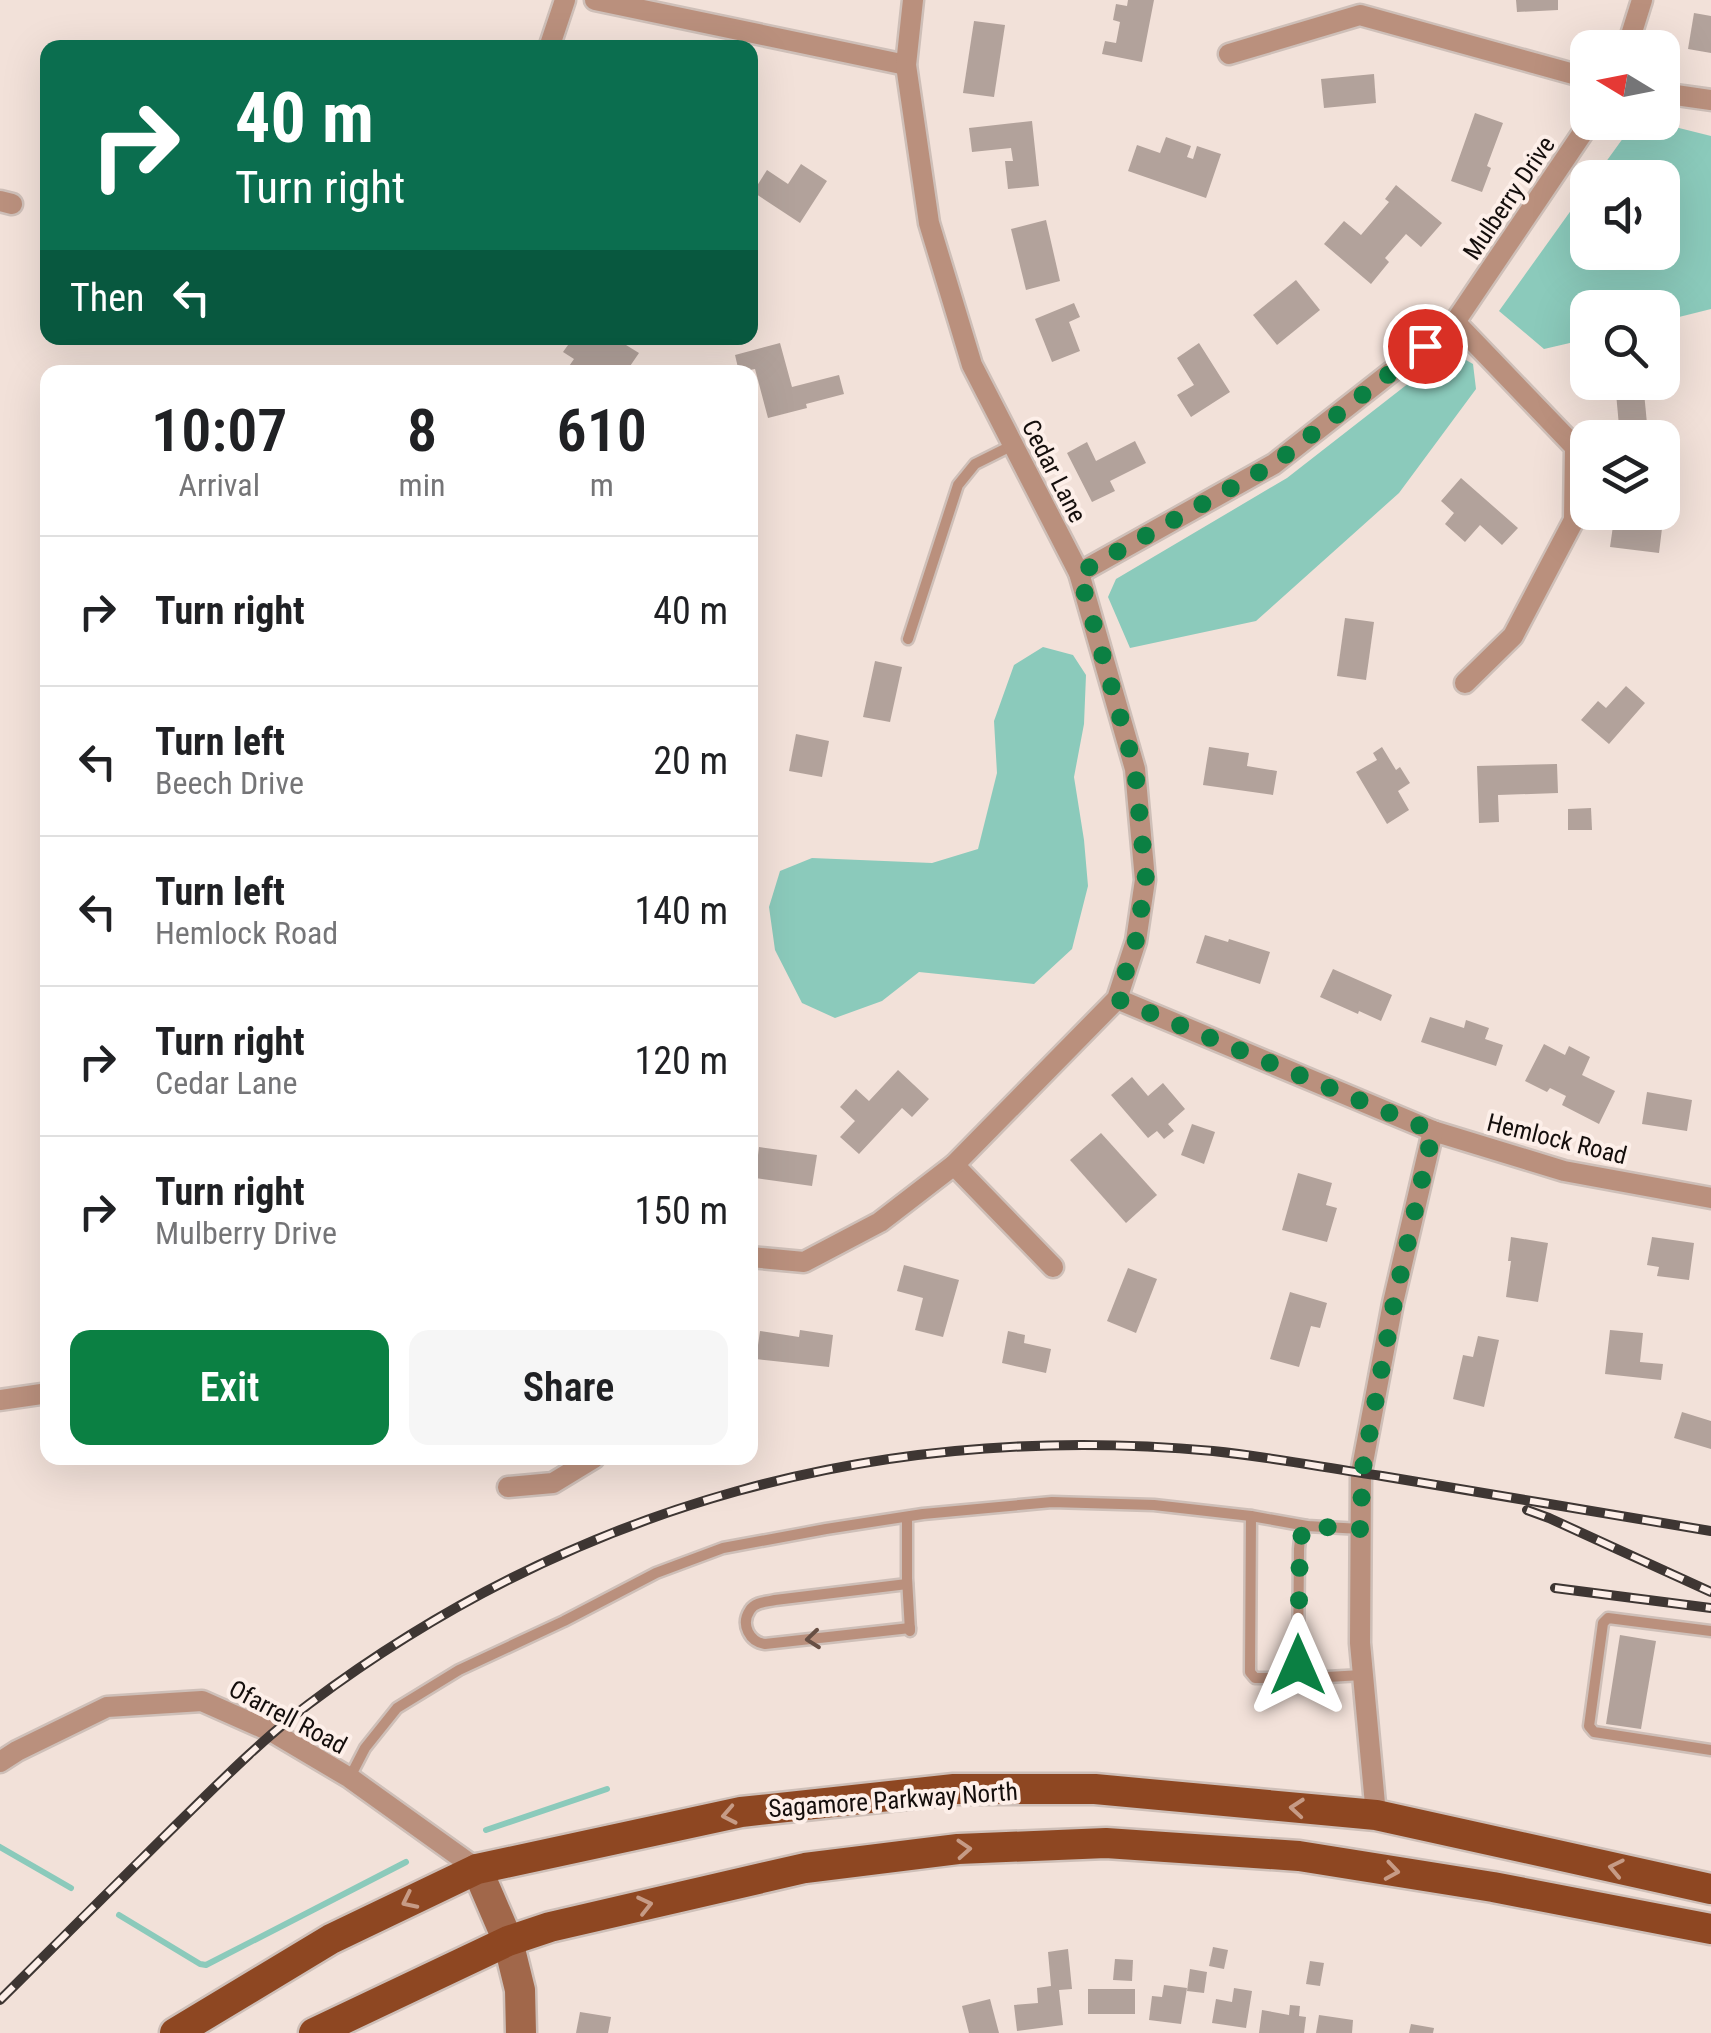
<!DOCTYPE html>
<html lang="en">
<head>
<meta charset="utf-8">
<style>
  :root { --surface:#fff; --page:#f6f6f6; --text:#202124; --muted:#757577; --line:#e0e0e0; --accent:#0b8043 }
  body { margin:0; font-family:"Roboto Condensed",sans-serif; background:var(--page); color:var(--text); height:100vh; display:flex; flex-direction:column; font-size:38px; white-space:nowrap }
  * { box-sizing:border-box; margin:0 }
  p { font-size:32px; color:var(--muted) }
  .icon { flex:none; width:55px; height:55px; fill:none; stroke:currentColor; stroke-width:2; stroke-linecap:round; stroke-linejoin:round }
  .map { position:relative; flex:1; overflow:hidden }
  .sheet { position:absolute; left:40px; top:365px; width:718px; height:1100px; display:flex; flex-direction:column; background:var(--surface); border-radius:20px; box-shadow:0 10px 40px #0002 }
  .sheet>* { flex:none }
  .top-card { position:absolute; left:40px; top:40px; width:718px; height:305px; border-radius:20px; box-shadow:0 10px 40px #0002; background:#0b6e4f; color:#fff; overflow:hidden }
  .needle { width:65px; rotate:280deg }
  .tools { position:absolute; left:1570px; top:30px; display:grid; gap:20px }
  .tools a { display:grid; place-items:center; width:110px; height:110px; border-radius:20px; background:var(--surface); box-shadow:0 10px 40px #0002; font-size:50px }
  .pin { position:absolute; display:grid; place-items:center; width:85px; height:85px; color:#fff; margin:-42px; border:5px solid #fff; border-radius:50%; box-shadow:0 2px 10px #0007 }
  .me { position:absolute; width:110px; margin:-55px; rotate:0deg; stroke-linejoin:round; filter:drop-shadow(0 0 8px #0008) }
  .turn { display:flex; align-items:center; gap:35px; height:210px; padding:0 30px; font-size:45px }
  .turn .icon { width:130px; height:130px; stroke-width:2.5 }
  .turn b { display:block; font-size:70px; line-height:85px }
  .then { display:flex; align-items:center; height:95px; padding:0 30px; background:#0003; gap:20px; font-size:38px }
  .eta { display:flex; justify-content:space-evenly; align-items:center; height:170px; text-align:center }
  .eta b { font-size:60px; font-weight:600; line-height:70px }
  .cta { display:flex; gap:20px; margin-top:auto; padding:20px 30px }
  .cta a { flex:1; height:115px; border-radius:20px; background:var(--accent); color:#fff; font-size:40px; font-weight:600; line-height:115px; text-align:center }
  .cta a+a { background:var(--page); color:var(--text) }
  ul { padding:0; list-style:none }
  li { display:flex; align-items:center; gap:30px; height:150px; padding:0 30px; border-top:2px solid var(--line) }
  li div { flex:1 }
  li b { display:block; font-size:38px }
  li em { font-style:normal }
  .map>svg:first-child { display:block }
  .water { fill:#8bcabb }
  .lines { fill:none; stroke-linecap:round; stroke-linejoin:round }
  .stream { stroke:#8bcabb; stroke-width:6 }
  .building { fill:#b2a29b }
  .lane-casing { stroke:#cebfb8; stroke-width:15 }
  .street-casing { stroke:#cebfb8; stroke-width:25 }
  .secondary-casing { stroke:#cebfb8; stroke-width:35 }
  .primary-casing { stroke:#cebfb8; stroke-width:35 }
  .lane { stroke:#ba907d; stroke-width:10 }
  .street { stroke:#ba907d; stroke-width:20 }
  .secondary { stroke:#a1674a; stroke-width:30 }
  .primary { stroke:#8e4722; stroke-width:30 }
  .rail-casing { stroke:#3e3633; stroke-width:10 }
  .rail { stroke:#fdefe9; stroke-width:6; stroke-dasharray:19; stroke-linecap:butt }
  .oneway { stroke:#674f44 }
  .oneway2 { stroke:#c69b86 }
  .route { stroke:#0b8043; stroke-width:18; stroke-dasharray:0 32.4 }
  .labels { text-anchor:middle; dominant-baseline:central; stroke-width:8; stroke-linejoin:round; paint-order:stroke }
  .street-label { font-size:25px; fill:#140e0c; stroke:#fdefe9 }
</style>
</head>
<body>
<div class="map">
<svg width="1711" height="2033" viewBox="0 0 1711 2033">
  <rect width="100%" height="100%" fill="#f2e1d9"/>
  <g class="water">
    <polygon points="1634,123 1659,123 1711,136 1711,309 1663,321 1662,308 1588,308 1587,339 1544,349 1499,311 1587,188 1588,252 1662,252 1662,178 1595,177"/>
    <polygon points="1450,351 1473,364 1476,389 1399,493 1256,621 1130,648 1108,597 1116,579 1287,478"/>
    <polygon points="1043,647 1073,655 1086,675 1084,724 1074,777 1084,840 1088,886 1072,949 1034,984 919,972 882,1001 835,1018 802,1003 775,950 769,907 780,871 812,858 932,863 978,849 997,773 994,721 1014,665"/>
  </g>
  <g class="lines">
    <g class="stream">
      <polyline points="486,1830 607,1789"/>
      <polyline points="0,1847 71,1888"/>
      <polyline points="119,1915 200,1964 206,1965 406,1862"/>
    </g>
  </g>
  <g class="building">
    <polygon points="1128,0 1154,0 1142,62 1102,54 1105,41 1116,43 1120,22 1113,20 1116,4 1127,6"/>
    <polygon points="1516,0 1558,0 1558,10 1517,12"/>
    <polygon points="1694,13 1711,16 1711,53 1688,49"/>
    <polygon points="974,21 1005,25 994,97 963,93"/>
    <polygon points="1374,74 1376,103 1324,108 1321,79"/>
    <polygon points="1475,113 1503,123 1487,166 1491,168 1482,192 1451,181"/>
    <polygon points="1032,121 1039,186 1008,189 1005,161 1013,161 1011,148 972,152 969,128"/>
    <polygon points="1166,137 1191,146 1187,157 1193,159 1197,146 1221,154 1206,198 1128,171 1137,145 1160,153"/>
    <polygon points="801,164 827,181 800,223 753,192 767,170 788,184"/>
    <polygon points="1396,185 1442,223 1421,247 1406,234 1385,258 1389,262 1371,284 1324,244 1344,221 1361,235 1389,202 1385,199"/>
    <polygon points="1046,220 1060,281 1026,290 1011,229"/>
    <polygon points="1296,280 1320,310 1277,345 1253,315"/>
    <polygon points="1074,303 1080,317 1069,322 1080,351 1052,362 1035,319"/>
    <polygon points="573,338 632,338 626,345 639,353 626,372 565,372 574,359 563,352"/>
    <polygon points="780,343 792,387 839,375 844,394 806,404 807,408 768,418 755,369 739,372 735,355"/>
    <polygon points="1199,343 1230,392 1191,417 1177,395 1194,385 1177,358"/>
    <polygon points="1615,382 1643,382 1648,434 1620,437"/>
    <polygon points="1135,441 1146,463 1110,481 1115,491 1092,502 1067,453 1087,442 1096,461"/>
    <polygon points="1461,478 1518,528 1502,545 1480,525 1465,542 1445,524 1454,513 1441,501"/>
    <polygon points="1637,512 1664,512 1659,553 1610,547 1614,519 1636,522"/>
    <polygon points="1345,618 1374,622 1366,680 1337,676"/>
    <polygon points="875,661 902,667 890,722 863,717"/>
    <polygon points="1626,686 1645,703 1609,744 1581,720 1598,701 1606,708"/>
    <polygon points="796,734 829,741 822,777 789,771"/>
    <polygon points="1209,747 1249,753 1247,766 1277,771 1273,795 1203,785"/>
    <polygon points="1382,747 1396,770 1400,767 1410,783 1398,791 1409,810 1387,824 1356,772 1377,760 1373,753"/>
    <polygon points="1557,764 1558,793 1498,795 1499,822 1479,823 1477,766"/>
    <polygon points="1591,808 1592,830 1568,830 1568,809"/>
    <polygon points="1205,935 1228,942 1229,939 1270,952 1260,984 1196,963"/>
    <polygon points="1333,969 1392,995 1381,1021 1359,1011 1358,1014 1320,997"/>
    <polygon points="1430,1017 1464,1028 1466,1020 1489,1028 1485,1039 1503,1045 1496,1066 1421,1042"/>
    <polygon points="1544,1044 1565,1055 1569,1046 1590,1057 1582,1075 1615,1091 1599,1124 1562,1105 1566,1096 1550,1088 1547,1092 1525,1081"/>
    <polygon points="898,1070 929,1099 912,1117 902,1108 859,1154 840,1137 855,1121 840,1107 856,1089 869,1101"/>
    <polygon points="1132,1077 1148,1096 1163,1083 1185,1109 1168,1124 1174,1131 1164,1139 1157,1131 1148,1138 1111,1095"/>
    <polygon points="1647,1092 1692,1100 1687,1131 1642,1124"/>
    <polygon points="1192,1124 1215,1132 1204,1164 1181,1155"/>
    <polygon points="1101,1133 1157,1195 1126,1223 1070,1160"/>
    <polygon points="759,1147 817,1155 812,1186 755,1178"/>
    <polygon points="1298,1173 1332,1183 1326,1205 1337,1208 1327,1242 1282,1230"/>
    <polygon points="1511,1237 1548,1243 1538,1302 1506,1297 1511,1261 1508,1261"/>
    <polygon points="1652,1237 1694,1243 1689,1280 1657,1276 1659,1267 1647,1265"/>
    <polygon points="904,1265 959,1280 943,1337 915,1330 923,1298 897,1291"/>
    <polygon points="1128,1268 1157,1279 1136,1333 1107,1321"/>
    <polygon points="1290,1292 1327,1303 1320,1328 1311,1326 1299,1367 1270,1359"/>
    <polygon points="800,1330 833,1335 829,1367 756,1359 760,1331 799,1337"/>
    <polygon points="1610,1330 1643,1333 1640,1362 1663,1364 1661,1380 1605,1374"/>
    <polygon points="1008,1331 1025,1335 1024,1343 1051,1349 1046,1373 1002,1363"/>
    <polygon points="1478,1336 1499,1340 1484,1407 1453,1399 1463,1355 1473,1357"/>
    <polygon points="1682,1412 1711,1421 1711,1449 1674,1438"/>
    <polygon points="1620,1635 1656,1641 1641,1729 1606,1724"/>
    <polygon points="1213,1947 1228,1950 1224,1969 1209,1966"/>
    <polygon points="1068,1949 1072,1989 1059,1990 1063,2025 1017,2031 1014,2005 1038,2003 1037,1988 1051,1986 1048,1952"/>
    <polygon points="1115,1959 1133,1960 1132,1981 1113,1980"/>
    <polygon points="1310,1961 1324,1963 1320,1986 1306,1984"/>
    <polygon points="1190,1969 1207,1972 1204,1993 1187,1991"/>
    <polygon points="1164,1985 1187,1988 1181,2024 1149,2020 1152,1996 1162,1997"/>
    <polygon points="1234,1988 1252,1991 1246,2028 1212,2023 1216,1999 1232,2002"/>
    <rect x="1088" y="1989" width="47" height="25"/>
    <polygon points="990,1999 999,2033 969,2033 962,2006"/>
    <polygon points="1290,2005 1300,2006 1299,2016 1306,2017 1304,2033 1259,2033 1262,2010 1289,2015"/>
    <polygon points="580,2012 611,2017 608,2033 576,2033"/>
    <polygon points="1319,2015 1353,2020 1352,2033 1316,2033"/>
    <polygon points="1411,2024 1434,2028 1433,2033 1409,2033"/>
  </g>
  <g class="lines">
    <defs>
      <g id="lane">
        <polyline points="908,639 958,485 975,464 1013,445"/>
        <polyline points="1251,1516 1250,1672 1255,1678 1310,1678"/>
        <polyline points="907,1517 907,1578 910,1631"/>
        <polyline points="1307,1526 1300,1539 1299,1549 1298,1665 1303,1673 1310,1678 1362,1675"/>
        <path d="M907,1584L775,1600C766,1602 755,1602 750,1610C740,1625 750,1642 765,1644L910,1628"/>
        <polyline points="1711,1631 1608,1618 1603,1623 1589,1726 1594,1732 1711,1750"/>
        <polyline points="350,1777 365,1748 397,1708 459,1670 564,1621 656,1573 723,1548 826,1529 923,1514 1052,1502 1154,1505 1251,1516 1307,1526 1361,1529"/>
      </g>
      <g id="street">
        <polyline points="595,0 906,65"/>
        <polyline points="549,48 565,0"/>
        <polyline points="1627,48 1642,0"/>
        <polyline points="1229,54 1360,15 1588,78"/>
        <polyline points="1662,93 1711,100"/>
        <polyline points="0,201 12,204"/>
        <polyline points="1455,322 1575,447 1574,520 1513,636 1465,683"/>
        <polyline points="1079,573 1274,464 1455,322 1590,122"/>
        <polyline points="1117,999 1433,1131 1564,1171 1711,1198"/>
        <polyline points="954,1165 1053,1267"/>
        <polyline points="750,1257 804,1262 880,1222 954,1165 1117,999 1136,941 1145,880 1135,769 1079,573 972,365 929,223 906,65 913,0"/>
        <polyline points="0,1400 48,1393"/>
        <polyline points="508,1487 553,1483 594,1458"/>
        <polyline points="0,1762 17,1751 107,1707 202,1701 274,1733 350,1778 477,1869"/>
        <polyline points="1376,1815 1360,1643 1361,1473 1393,1303 1433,1131"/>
      </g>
      <polyline id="secondary" points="477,1869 508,1941 520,1990 521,2033"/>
      <g id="primary">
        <polyline points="175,2033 331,1939 477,1869 741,1812 954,1789 1095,1789 1376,1815 1711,1889"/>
        <polyline points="314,2033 508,1941 550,1927 805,1868 958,1849 1106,1843 1299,1856 1493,1887 1711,1929"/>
      </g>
    </defs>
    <use href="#lane" class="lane-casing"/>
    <use href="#street" class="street-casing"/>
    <use href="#secondary" class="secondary-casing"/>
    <use href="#primary" class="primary-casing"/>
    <use href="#lane" class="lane"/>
    <use href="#street" class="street"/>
    <use href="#secondary" class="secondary"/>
    <use href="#primary" class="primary"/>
    <defs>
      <g id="rail">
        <polyline points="1527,1510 1549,1518 1711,1592"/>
        <polyline points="1555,1588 1711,1608"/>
        <path d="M0,2000C58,1942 116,1884 175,1826C218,1784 261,1740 309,1704C576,1504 881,1421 1213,1451C1270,1457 1326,1468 1382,1476C1492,1494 1601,1513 1711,1531"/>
      </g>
    </defs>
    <use href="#rail" class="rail-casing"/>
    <use href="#rail" class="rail"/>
  </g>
  <defs><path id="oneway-chevron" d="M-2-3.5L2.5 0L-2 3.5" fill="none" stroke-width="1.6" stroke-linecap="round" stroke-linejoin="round" transform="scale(2.5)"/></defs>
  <use class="oneway" href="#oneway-chevron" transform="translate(813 1639) rotate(174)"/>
  <g class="oneway2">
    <use href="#oneway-chevron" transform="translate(1297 1808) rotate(-175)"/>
    <use href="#oneway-chevron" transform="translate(729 1815) rotate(169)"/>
    <use href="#oneway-chevron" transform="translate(964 1849) rotate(-4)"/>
    <use href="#oneway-chevron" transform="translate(1616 1868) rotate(-168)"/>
    <use href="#oneway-chevron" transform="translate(1392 1871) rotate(9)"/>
    <use href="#oneway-chevron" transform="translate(409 1901) rotate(154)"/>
    <use href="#oneway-chevron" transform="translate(645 1905) rotate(-13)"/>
  </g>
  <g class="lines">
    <polyline class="route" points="1298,1665 1300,1539 1306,1526 1361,1529 1362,1473 1394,1303 1433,1131 1117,999 1136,940 1146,880 1135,769 1079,573 1274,464 1425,346"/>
  </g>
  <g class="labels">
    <g class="street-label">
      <text transform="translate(1509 198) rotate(-56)">Mulberry Drive</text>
      <text transform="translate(1054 471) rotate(63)">Cedar Lane</text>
      <text transform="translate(1557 1139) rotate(14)">Hemlock Road</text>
      <text transform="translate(288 1717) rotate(28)">Ofarrell Road</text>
      <text transform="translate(893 1800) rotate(-4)">Sagamore Parkway North</text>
    </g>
  </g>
</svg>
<div class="tools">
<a><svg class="needle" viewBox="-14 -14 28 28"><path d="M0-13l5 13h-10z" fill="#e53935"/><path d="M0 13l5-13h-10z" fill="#757577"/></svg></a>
<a><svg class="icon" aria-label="sound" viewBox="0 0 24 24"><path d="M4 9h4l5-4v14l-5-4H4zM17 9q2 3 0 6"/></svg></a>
<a><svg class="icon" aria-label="search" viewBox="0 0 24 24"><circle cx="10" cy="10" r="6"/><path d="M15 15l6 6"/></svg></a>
<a><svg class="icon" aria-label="layers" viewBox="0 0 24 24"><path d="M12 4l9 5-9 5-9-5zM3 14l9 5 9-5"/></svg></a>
</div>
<div class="pin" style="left:1425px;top:346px;background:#d93025"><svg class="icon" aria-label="arrive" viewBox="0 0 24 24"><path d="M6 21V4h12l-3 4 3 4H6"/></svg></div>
<svg class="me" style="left:1298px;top:1665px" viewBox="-20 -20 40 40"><path d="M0-17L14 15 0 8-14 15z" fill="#0b8043" stroke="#fff" stroke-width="4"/></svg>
<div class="top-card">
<div class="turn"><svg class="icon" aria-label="right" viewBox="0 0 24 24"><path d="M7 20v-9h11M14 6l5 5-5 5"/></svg><div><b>40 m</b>Turn right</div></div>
<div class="then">Then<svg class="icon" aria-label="left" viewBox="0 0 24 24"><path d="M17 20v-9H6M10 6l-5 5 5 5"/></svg></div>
</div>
<section class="sheet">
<div class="eta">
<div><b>10:07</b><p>Arrival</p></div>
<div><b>8</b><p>min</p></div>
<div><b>610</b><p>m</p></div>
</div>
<ul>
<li><svg class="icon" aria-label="right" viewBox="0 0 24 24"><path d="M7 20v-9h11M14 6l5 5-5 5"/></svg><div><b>Turn right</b></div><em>40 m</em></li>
<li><svg class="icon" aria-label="left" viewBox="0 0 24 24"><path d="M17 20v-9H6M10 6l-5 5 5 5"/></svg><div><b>Turn left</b><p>Beech Drive</p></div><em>20 m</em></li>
<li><svg class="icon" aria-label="left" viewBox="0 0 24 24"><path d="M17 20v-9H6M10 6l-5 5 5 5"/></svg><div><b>Turn left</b><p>Hemlock Road</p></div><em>140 m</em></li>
<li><svg class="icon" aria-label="right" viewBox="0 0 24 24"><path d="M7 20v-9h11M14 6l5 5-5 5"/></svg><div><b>Turn right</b><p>Cedar Lane</p></div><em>120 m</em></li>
<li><svg class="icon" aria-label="right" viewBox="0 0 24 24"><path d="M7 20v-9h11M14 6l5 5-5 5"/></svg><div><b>Turn right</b><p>Mulberry Drive</p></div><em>150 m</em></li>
</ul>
<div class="cta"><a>Exit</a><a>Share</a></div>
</section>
</div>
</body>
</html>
